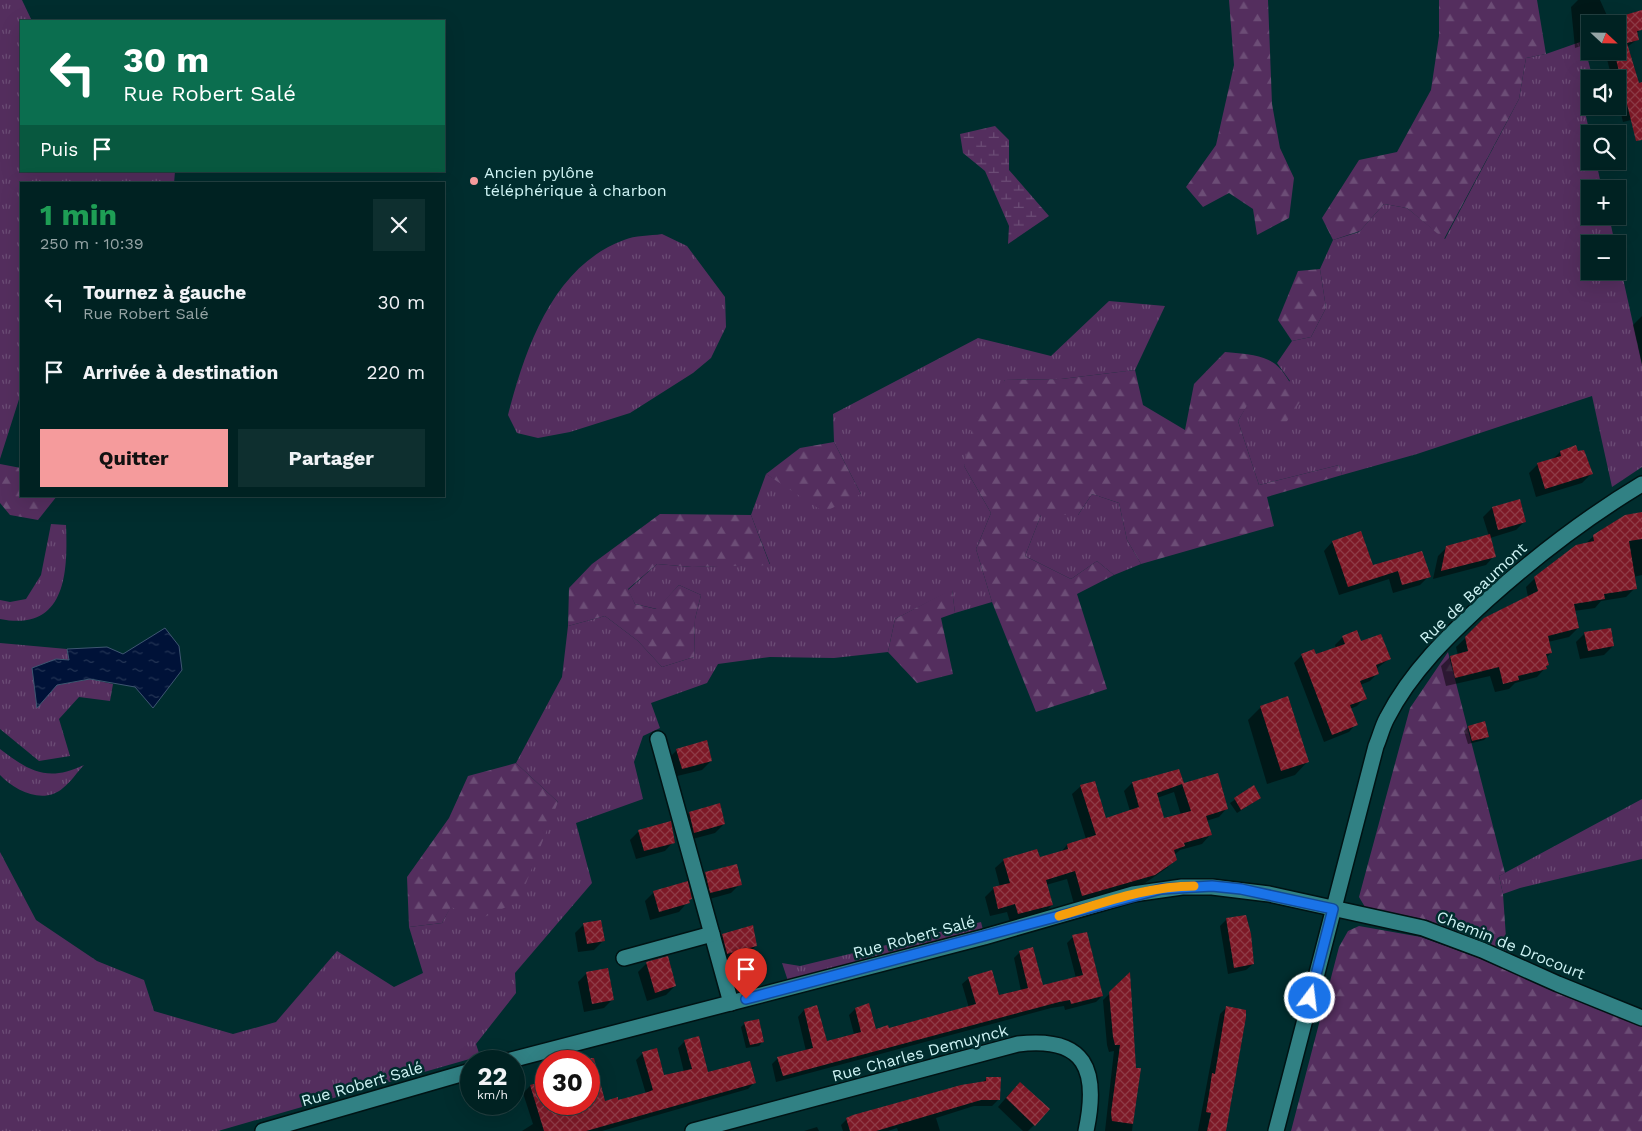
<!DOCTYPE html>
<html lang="fr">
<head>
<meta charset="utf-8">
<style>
  :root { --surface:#022; --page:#0e2f2f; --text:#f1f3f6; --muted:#95a4a5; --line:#223f40; --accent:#f59b9c }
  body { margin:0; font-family:"Work Sans",sans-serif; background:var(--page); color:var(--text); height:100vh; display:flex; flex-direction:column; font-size:19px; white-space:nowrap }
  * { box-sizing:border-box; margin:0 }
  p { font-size:16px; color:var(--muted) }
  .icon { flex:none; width:28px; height:28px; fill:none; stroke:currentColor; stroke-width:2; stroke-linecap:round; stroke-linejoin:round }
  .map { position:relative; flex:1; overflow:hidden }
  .drawer { position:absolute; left:20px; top:182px; width:425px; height:315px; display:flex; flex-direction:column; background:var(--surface); border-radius:0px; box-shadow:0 5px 20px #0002,0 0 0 1px var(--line) }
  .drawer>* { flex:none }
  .top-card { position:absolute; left:20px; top:20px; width:425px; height:152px; border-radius:0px; box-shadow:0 5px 20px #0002,0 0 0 1px var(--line); background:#0b6e4f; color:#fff; overflow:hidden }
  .needle { width:32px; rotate:112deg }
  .tools { position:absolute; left:1581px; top:15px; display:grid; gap:10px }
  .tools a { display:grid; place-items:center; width:45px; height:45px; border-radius:0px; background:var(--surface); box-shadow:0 5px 20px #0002,0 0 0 1px var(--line); font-size:25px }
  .speed { position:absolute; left:460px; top:1050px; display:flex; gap:10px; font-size:25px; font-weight:700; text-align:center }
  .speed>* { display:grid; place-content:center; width:65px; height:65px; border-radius:50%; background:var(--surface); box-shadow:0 5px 20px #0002,0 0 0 1px var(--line); line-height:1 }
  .speed small { font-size:12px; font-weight:400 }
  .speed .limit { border:8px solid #d22; background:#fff; color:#111 }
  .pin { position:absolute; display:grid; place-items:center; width:42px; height:42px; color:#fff; margin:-51px -21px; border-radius:50% 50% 50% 0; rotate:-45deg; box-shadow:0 0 5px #0007 }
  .pin .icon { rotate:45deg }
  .me { position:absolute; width:55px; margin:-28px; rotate:15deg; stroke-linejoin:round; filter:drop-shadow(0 0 4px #0008) }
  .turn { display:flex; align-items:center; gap:18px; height:105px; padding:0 20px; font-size:22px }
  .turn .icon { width:65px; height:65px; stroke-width:2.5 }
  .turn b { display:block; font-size:35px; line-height:42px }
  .then { display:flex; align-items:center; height:48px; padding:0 20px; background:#0003; gap:10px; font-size:19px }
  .round { display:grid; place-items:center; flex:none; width:52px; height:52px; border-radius:0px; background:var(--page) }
  .headline { display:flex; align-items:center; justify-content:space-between; height:85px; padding:0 20px }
  h1 { font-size:30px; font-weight:700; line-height:38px; color:#1e9e55 }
  .button { display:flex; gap:10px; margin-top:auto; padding:10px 20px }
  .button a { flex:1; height:58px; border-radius:0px; background:var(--accent); color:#111; font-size:20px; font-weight:700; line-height:58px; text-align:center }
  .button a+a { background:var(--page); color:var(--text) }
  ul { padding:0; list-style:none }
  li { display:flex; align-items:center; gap:15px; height:70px; padding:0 20px }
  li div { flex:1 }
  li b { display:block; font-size:19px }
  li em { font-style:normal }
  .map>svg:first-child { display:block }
  .grass { fill:url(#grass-tufts) }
  .forest { fill:url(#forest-firs) }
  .wetland { fill:url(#wetland-marsh) }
  .water { fill:url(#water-ripples); stroke:#3e5671 }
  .shadow { fill:#0007; fill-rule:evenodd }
  .building { fill:url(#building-cross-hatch); fill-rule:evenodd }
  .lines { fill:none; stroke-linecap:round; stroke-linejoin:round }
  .minor-casing { stroke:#001314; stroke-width:18 }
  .minor { stroke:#318184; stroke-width:15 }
  .route-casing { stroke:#114b97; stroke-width:12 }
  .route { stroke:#1a73e8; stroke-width:9 }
  .slow { stroke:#f59e0b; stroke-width:9 }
  .poi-dot { fill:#f59b9c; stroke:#002d2e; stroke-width:2 }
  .labels { text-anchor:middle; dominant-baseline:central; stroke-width:5; stroke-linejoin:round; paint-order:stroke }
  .poi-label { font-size:16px; fill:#cff4f5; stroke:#002d2e; text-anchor:start }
  .street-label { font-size:16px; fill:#cff4f5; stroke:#002d2e }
</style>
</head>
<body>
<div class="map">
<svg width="1642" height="1131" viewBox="0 0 1642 1131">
  <defs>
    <pattern id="grass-tufts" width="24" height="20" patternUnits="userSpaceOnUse" patternTransform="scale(1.25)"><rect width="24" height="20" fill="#542e5e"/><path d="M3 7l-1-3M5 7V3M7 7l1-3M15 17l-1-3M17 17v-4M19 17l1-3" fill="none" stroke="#6c4d76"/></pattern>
    <pattern id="forest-firs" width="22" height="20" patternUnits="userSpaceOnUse" patternTransform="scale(1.25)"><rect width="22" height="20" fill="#542e5e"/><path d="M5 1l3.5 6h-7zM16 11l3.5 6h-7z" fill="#6c4d76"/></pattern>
    <pattern id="wetland-marsh" width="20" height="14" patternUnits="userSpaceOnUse" patternTransform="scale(1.25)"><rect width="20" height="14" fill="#542e5e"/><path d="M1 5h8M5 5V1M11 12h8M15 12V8" fill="none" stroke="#6c4d76"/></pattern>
    <pattern id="water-ripples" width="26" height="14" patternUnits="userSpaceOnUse" patternTransform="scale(1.25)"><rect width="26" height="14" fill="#001238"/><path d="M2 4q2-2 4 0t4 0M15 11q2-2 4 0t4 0" fill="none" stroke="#243555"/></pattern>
    <pattern id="building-cross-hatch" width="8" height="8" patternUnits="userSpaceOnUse" patternTransform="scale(1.25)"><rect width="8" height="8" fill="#7d1927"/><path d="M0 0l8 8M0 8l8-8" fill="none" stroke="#8e3b47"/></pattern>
  </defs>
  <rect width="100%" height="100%" fill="#002d2e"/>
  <g class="grass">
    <polygon points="0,0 22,0 32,21 21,21 21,171 175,171 174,184 21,184 21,393 0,459"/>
    <polygon points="1583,41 1593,79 1590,79 1590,100 1583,103 1590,134 1590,161 1596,161 1602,189 1590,189 1590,216 1609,216 1615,244 1590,244 1590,271 1618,271 1618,256 1642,364 1642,467 1612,487 1592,396 1417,454 1342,475 1339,465 1259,485 1238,421 1248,403 1290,381 1277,363 1292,341 1311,337 1326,308 1320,269 1333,240 1359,232 1384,204 1407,208 1445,239 1519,99 1526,58 1546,54"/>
    <path d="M662,234L687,246L725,297L726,327L711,358L693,373L630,413L570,432L538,438L517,433L508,415C525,349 553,266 624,240C635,235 650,236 662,234Z"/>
    <polygon points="1109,301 1165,306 1135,370 1061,379 1005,380 964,466 991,513 976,549 992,602 955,613 952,590 895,619 888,652 834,658 770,657 718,664 707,683 651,703 660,728 643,736 634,762 643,799 576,823 592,883 515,973 516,993 476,1044 480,1056 218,1131 0,1131 0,852 36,920 97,961 144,980 154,1011 233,1034 276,1022 337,951 394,987 423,973 409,927 442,923 451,906 558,802 516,763 562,677 568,626 605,616 638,641 662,667 694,657 695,619 701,595 679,585 657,609 635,604 628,590 657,564 692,567 770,564 751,515 766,474 790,488 861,494 834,442 833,414 978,338 1051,356"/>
    <polygon points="1092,494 1119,503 1127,540 1141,564 1114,575 1097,561 1071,579 1025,556 1041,515 1078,515"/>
    <path d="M51,524L66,525C68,573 66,632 0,619V600L10,602L26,599L41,575Z"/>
    <polygon points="0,643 67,649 69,660 57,685 90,679 113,684 110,701 79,697 59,719 70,756 39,761 0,729"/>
    <path d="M0,749C30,772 48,782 84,765C77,772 71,782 63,788C44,805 15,791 0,775Z"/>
    <polygon points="1642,799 1642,859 1520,888 1503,894 1499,876"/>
    <polygon points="981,922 983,930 788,981 782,963 800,966"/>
  </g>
  <g class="forest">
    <polygon points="1229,0 1268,0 1272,104 1280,148 1294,178 1289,218 1257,235 1253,209 1229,193 1203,207 1186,187 1216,145 1234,65"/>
    <polygon points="1439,0 1537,0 1546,54 1526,58 1519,99 1444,239 1407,208 1384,204 1360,231 1333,240 1322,218 1359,160 1397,152 1431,90 1439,36"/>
    <polygon points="1320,269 1326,308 1311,337 1292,341 1278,320 1298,271"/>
    <path d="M1225,352C1272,356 1279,358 1300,402L1283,427L1248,404L1238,421L1259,485L1339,465L1342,475L1267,497L1274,526L1141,564L1127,540L1119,503L1092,494L1078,515H1041L1025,556L1071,579L1097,561L1114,575L1077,594L1107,689L1036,712L992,602L976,549L991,513L964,466L973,423L1005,380L1061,379L1135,370L1143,405L1185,430L1194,384Z"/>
    <polygon points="834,442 861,494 824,512 766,474 800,448"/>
    <polygon points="0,464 21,468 21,496 57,496 38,520 10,515 0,503"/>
    <polygon points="660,514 751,515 770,565 692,567 657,564 628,589 635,604 656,609 679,585 701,595 695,619 694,657 662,667 638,641 605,616 568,626 569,588 592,564"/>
    <polygon points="952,589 955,613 941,618 953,674 917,683 888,652 895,619"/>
    <polygon points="1448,652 1505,873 1499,876 1503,894 1507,952 1427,920 1365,907 1359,897 1410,708"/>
    <polygon points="516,763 558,802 519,901 480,919 451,907 442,923 409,927 407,877 449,818 468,776"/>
    <polygon points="1359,926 1421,937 1479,958 1562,995 1642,1026 1642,1131 1291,1131 1339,947 1348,931"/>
  </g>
  <polygon class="wetland" points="995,126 1009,140 1009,170 1049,216 1008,244 1009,226 985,171 963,153 960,134"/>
  <polygon class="water" points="165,628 179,646 182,670 153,708 135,687 90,679 57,685 37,708 32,668 56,659 69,660 67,649 107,647 123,654"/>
  <g class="shadow">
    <polygon points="1578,0 1600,0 1609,20 1636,13 1641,29 1636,34 1638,39 1627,47 1638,85 1642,83 1642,112 1635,119 1623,122 1618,101 1618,79 1612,79 1605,51 1618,51 1618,24 1590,24 1590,43 1575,48 1571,7"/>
    <polygon points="1642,316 1642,365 1633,325"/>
    <polygon points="1560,452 1591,474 1582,483 1536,497 1529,473 1538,464 1553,459"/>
    <polygon points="1519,501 1525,521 1516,530 1490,538 1494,556 1486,565 1433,579 1438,556 1447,547 1489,536 1483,517 1492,508"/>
    <polygon points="1642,513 1642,575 1633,577 1635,588 1626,597 1601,601 1595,608 1574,611 1578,628 1569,637 1548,642 1551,653 1546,658 1548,665 1537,677 1515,683 1509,689 1495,692 1490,676 1446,686 1441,666 1450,657 1458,655 1456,647 1485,619 1528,597 1526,587 1535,578 1585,544 1594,536"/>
    <polygon points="1332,542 1372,566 1429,576 1420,585 1393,593 1389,579 1339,595 1324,551"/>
    <polygon points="1585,633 1613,646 1604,655 1580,659 1576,642"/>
    <polygon points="1343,637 1361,643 1389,659 1376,669 1378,673 1370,681 1360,685 1365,698 1357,706 1350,709 1356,724 1349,732 1324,742 1294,663 1301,656 1314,651 1315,656 1336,648 1335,645"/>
    <polygon points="1261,707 1308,761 1295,775 1267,784 1248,720"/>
    <polygon points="1468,727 1488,736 1484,740 1468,744 1464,731"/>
    <polygon points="677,750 711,761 702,770 673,777 668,759"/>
    <path d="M1178,770L1183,785L1227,808L1219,817L1206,821L1210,835L1202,844L1180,850L1174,855L1175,859L1167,868L1145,883L1074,904L1067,879L1046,885L1052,905L1044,913L1010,922L1007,912L990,916L985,897L994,888L1000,887L995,868L1004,860L1039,858L1060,853L1067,845L1086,839L1072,794L1081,786L1105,819L1130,811L1124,791L1132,783ZM1174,792L1181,815L1163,820L1157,798Z"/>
    <polygon points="1254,787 1260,798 1237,813 1230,803"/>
    <polygon points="689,813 724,824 715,833 685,841 681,822"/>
    <polygon points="639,831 673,842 665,851 636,859 630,840"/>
    <polygon points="706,873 740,884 731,893 702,901 697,882"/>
    <polygon points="654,892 691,898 679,912 650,920 645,901"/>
    <polygon points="1227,919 1253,964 1246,970 1228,974 1220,926"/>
    <polygon points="584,924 603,941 594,950 578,952 575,933"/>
    <polygon points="722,935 756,946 747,955 719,962 713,943"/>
    <polygon points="1073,937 1102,996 1096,1002 1065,1010 1064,1006 1051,1008 776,1082 772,1064 778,1058 806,1051 798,1017 804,1010 816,1007 826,1042 854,1034 849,1015 855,1009 875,1030 888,1029 969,1008 962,984 969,978 998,997 1021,991 1014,958 1020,952 1042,986 1076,978 1067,943"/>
    <polygon points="647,963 675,986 666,995 647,1001 638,972"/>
    <polygon points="587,973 613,999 604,1008 584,1012 578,982"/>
    <polygon points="1129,975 1135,1069 1139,1069 1132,1131 1105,1131 1114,1051 1109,1052 1107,1045 1103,1000"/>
    <polygon points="1227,1007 1225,1131 1198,1131 1220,1014"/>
    <polygon points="745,1023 763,1041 759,1046 746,1048 741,1027"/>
    <polygon points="685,1041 707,1074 755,1082 748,1089 602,1131 522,1131 533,1124 523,1093 530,1086 543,1083 546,1104 549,1104 553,1117 583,1108 582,1104 589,1104 589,1070 595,1068 604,1102 617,1102 646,1094 636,1060 643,1053 663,1076 684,1072 678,1048"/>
    <polygon points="987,1078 998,1100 992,1106 974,1106 936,1118 940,1131 898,1131 897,1128 888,1131 843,1131 841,1125 847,1119 982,1083"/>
    <polygon points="1011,1092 1034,1125 1028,1131 1023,1131 998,1107"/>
    <polygon points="817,1127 819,1131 804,1131"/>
  </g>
  <g class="building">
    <polygon points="1642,10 1642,30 1637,31 1639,40 1627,43 1639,83 1642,82 1642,140 1636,141 1614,51 1618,51 1618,17"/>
    <polygon points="1576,445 1578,451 1584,450 1593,474 1545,489 1537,463 1561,456 1560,451"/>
    <polygon points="1520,499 1526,522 1498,530 1492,507"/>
    <polygon points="1642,512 1642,539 1629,541 1637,589 1604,594 1605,599 1574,604 1579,628 1548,636 1552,653 1546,654 1549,665 1546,666 1547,669 1518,676 1519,680 1503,684 1499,667 1455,678 1450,656 1468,651 1465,637 1484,618 1538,591 1534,577 1576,545 1594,541 1593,535 1625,515"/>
    <polygon points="1361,531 1373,565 1422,551 1431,577 1402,585 1398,571 1348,587 1332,541"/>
    <polygon points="1490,534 1496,557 1441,571 1446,546"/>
    <polygon points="1611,628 1614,646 1588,651 1584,632"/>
    <polygon points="1357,630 1361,641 1381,634 1391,659 1376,665 1379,674 1360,681 1367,699 1350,705 1358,725 1332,735 1301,654 1314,649 1316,654 1345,644 1342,636"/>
    <polygon points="1288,696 1309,762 1281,771 1260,706"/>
    <polygon points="1485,721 1489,737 1472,741 1468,726"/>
    <polygon points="707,740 712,761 682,769 676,749"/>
    <path d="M1179,769L1184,783L1218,773L1228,809L1206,816L1212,835L1184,843L1185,846L1174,850L1177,860L1155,875L1082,896L1075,871L1046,880L1053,905L1018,914L1015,904L998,909L993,887L1010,883L1003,859L1037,849L1040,857L1068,849L1067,844L1096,835L1080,785L1095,781L1106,818L1139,807L1132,782ZM1182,784L1191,811L1164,818L1157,793Z"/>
    <polygon points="1254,785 1261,798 1241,810 1234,798"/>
    <polygon points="720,803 725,824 694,833 689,812"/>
    <polygon points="671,821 675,843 644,851 638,830"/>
    <polygon points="737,864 742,885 710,893 705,872"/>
    <polygon points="688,881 692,899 689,900 690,903 659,912 653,891"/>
    <polygon points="1246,915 1251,934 1254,964 1234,968 1226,918"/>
    <polygon points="601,920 605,941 587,944 583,923"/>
    <polygon points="753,925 757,946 727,954 722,934"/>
    <polygon points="1087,932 1103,996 1071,1004 1070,1000 1059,1002 783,1076 777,1057 813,1048 804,1009 817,1005 827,1041 861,1032 855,1008 869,1003 876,1029 888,1025 889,1028 976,1004 968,977 992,970 999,995 1028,988 1019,951 1033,947 1043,985 1083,975 1072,935"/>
    <polygon points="668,956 676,986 655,993 646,962"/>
    <polygon points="608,968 614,1000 592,1004 586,972"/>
    <polygon points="1130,972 1136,1068 1141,1068 1133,1124 1112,1121 1111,1113 1120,1045 1115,1045 1113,1037 1109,992"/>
    <polygon points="1226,1006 1246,1010 1246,1017 1226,1131 1207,1131 1211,1113 1206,1112 1210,1088 1212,1073 1215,1074"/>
    <polygon points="759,1019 764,1042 750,1045 744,1022"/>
    <polygon points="699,1036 708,1072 750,1061 756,1083 586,1131 544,1131 530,1085 544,1081 546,1104 589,1104 589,1058 594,1058 605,1101 618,1097 618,1100 648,1092 653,1090 642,1052 657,1048 664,1075 692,1069 684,1040"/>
    <polygon points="986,1077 1001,1077 1000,1100 981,1100 876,1131 850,1131 846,1118 853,1115 961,1085 986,1081"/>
    <polygon points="1020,1082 1050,1109 1035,1126 1006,1098"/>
  </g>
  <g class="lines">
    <defs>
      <g id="minor">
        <polyline points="658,739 731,1003"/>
        <polyline points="624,958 712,934"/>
        <polyline points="507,1061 984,937 1133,894 1182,887 1212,887 1269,894 1423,928 1482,950 1558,984 1642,1018"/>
        <polyline points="263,1131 471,1071"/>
        <path d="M693,1131L1018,1044C1086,1036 1099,1070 1086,1131"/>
        <path d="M1276,1131L1376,746C1380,737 1382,727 1387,718C1411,671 1449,635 1487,600C1535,557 1587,517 1642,484"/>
      </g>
    </defs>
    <use href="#minor" class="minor-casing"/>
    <use href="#minor" class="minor"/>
  </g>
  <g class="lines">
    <defs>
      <polyline id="route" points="746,999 1161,889 1212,886 1241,889 1333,909 1310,998"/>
    </defs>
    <use href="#route" class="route-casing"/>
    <use href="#route" class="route"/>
    <path class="slow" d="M1059,916C1103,903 1148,886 1194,886"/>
  </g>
  <circle class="poi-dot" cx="474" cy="181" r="5"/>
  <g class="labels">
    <g class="poi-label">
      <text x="484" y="172">Ancien pylône<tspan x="484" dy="18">téléphérique à charbon</tspan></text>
    </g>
    <g class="street-label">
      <text transform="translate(1473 593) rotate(-43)">Rue de Beaumont</text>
      <text transform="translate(914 937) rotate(-15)">Rue Robert Salé</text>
      <text transform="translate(1511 945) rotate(22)">Chemin de Drocourt</text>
      <text transform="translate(920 1053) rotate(-15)">Rue Charles Demuynck</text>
      <text transform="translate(362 1084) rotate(-16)">Rue Robert Salé</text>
    </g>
  </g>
</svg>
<div class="tools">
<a><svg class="needle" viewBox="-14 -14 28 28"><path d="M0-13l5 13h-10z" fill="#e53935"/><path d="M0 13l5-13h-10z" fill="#95a4a5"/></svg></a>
<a><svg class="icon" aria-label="sound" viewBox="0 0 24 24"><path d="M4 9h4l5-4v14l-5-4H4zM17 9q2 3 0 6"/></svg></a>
<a><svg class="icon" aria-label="search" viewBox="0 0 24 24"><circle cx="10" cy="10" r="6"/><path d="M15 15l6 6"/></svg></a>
<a>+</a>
<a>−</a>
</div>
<div class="speed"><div>22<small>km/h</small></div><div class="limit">30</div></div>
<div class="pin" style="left:746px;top:999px;background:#d93025"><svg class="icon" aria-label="arrive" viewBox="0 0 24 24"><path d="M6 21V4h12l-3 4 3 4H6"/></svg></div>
<svg class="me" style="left:1310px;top:998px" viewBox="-20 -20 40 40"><circle r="17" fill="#1a73e8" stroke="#fff" stroke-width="3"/><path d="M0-11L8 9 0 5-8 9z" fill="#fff"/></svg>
<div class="top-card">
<div class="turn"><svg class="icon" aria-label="left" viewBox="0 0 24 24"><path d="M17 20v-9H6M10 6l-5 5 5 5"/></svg><div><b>30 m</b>Rue Robert Salé</div></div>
<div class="then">Puis<svg class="icon" aria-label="arrive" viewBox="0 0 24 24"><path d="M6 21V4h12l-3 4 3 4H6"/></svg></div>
</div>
<section class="drawer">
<div class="headline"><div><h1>1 min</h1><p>250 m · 10:39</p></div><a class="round"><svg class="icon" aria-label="close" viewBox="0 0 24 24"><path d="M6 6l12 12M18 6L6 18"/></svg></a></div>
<ul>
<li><svg class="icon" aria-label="left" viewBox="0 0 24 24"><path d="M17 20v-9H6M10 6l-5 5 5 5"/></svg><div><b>Tournez à gauche</b><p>Rue Robert Salé</p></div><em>30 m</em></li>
<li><svg class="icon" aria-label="arrive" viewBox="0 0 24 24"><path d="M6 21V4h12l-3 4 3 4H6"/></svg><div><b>Arrivée à destination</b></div><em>220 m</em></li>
</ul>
<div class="button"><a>Quitter</a><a>Partager</a></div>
</section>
</div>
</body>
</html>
